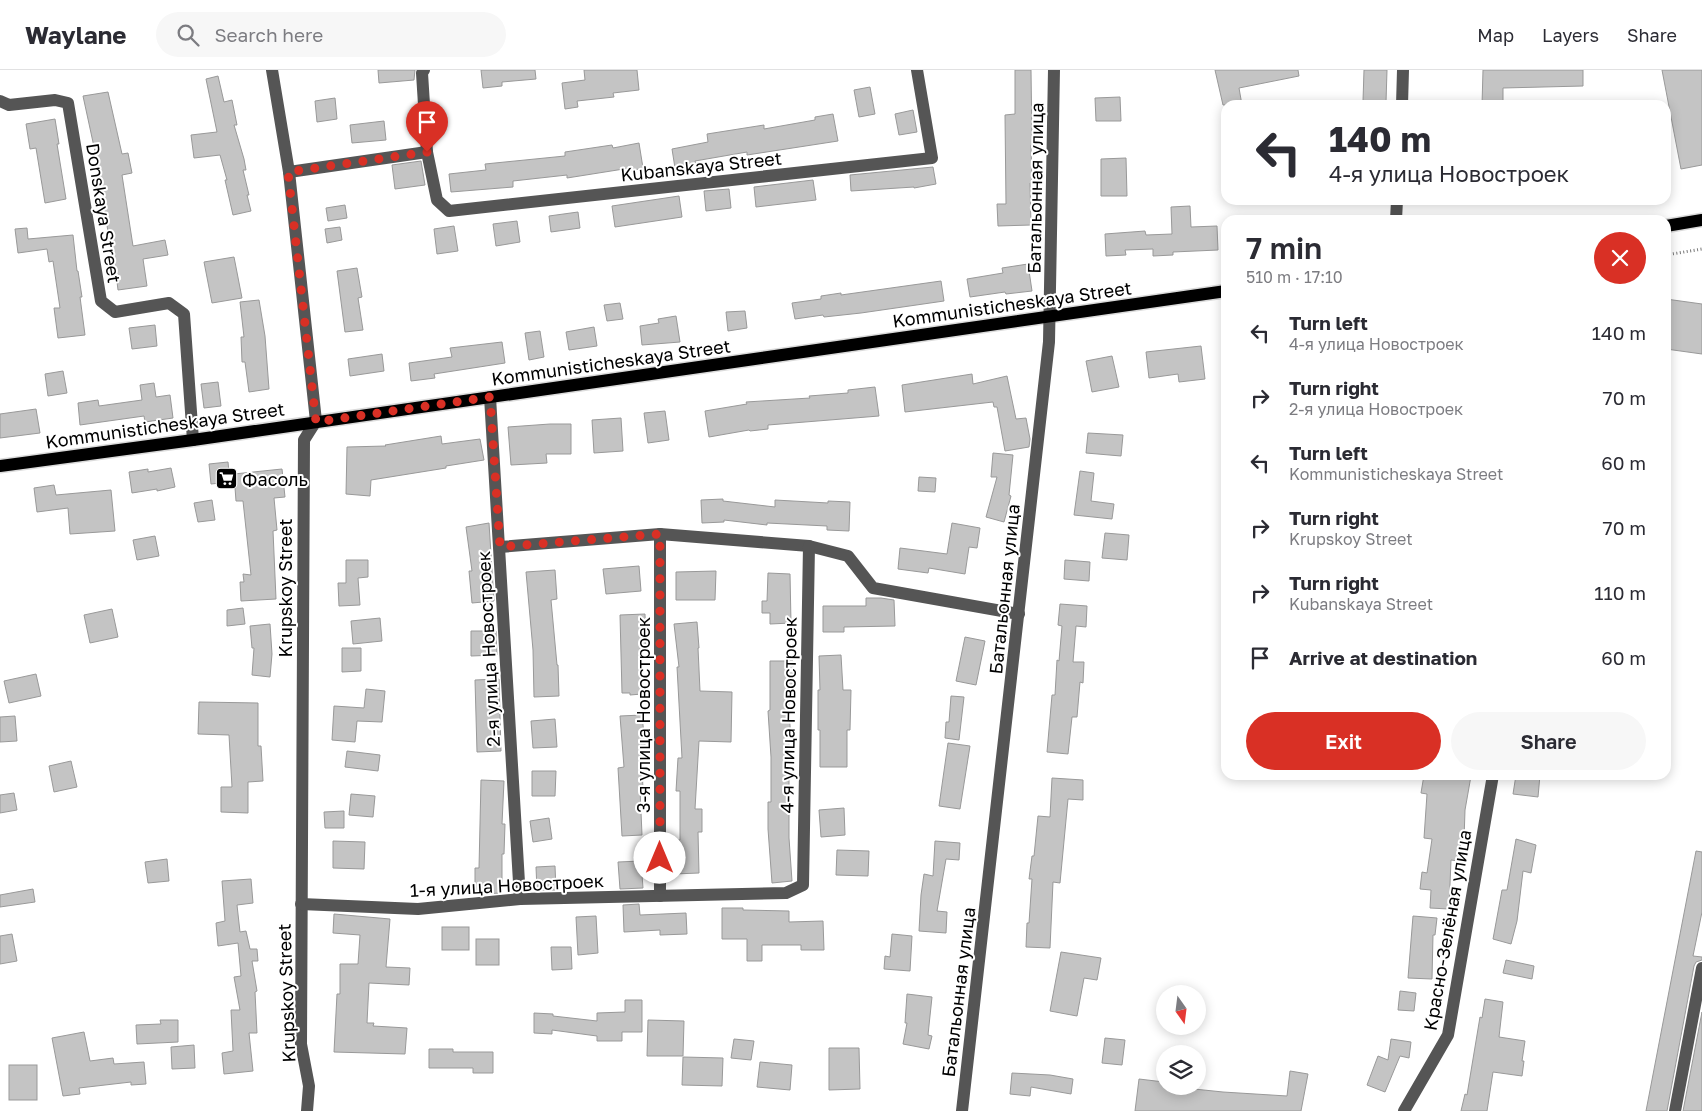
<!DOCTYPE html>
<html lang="en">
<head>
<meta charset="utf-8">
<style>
  :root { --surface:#fff; --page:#f7f7f7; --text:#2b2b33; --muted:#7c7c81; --line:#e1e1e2; --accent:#d93025 }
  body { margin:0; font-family:"Golos Text",sans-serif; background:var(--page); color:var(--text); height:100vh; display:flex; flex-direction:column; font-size:19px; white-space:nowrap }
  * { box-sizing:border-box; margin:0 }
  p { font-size:16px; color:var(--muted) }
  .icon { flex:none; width:28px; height:28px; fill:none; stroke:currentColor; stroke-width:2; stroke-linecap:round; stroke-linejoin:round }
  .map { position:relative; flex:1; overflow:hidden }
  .panel { position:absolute; left:1221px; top:145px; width:450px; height:565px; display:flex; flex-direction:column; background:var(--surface); border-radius:15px; box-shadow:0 2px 12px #0003 }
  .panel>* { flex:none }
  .top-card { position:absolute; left:1221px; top:30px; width:450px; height:105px; border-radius:15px; box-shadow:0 2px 12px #0003; background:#fff; color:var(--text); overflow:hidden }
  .needle { width:32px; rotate:166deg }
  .fabs { position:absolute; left:1156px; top:915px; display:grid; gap:10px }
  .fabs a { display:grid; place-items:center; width:50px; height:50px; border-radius:50%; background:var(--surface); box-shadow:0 2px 12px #0003; font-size:25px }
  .pin { position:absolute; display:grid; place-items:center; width:42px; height:42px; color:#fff; margin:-51px -21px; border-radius:50% 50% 50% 0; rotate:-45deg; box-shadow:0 0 5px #0007 }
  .pin .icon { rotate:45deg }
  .me { position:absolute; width:55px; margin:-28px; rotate:0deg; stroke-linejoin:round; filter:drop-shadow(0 0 4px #0008) }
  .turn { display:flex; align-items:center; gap:18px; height:105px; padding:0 25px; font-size:22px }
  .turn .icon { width:65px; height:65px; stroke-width:2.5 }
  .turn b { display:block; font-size:35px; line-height:42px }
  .round { display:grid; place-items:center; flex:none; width:52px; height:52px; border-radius:26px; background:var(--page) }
  .summary { display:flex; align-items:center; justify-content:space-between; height:85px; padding:0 25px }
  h1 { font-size:30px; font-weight:600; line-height:38px }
  .action { display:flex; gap:10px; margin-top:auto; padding:10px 25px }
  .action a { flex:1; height:58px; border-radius:30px; background:var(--accent); color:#fff; font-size:20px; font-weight:600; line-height:58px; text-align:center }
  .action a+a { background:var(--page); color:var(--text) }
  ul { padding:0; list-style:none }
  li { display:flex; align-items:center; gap:15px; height:65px; padding:0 25px }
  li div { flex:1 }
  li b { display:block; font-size:19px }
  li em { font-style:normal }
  header { display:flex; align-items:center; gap:30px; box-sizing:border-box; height:70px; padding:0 25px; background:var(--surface); border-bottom:1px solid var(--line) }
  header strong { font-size:24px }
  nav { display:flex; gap:28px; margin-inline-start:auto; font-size:18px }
  .search { width:350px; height:45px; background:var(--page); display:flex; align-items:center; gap:12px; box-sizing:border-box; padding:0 18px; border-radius:28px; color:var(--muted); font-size:19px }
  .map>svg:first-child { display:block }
  .building { fill:#c4c4c4; stroke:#999 }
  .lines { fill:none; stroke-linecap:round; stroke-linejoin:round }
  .major-casing { stroke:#dbdbdb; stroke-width:15 }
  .path { stroke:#777; stroke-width:3; stroke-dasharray:1 2.5; stroke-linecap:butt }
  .minor { stroke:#555; stroke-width:12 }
  .major { stroke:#000; stroke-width:12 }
  .route { stroke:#d93025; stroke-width:9; stroke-dasharray:0 16.2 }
  .labels { text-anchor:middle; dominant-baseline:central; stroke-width:4; stroke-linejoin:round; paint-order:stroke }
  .street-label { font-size:18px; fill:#000; stroke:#fff }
  .poi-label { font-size:18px; fill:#000; stroke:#fff; text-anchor:start }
</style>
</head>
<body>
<header>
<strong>Waylane</strong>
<div class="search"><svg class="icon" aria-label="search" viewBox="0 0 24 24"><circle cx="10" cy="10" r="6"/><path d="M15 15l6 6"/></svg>Search here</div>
<nav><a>Map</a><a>Layers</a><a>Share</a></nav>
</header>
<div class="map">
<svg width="1702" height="1041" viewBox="0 0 1702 1041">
  <rect width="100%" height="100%" fill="#fff"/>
  <g class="building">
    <polygon points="378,0 415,0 414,10 379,13"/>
    <polygon points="481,0 535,0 536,9 502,12 502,16 483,18"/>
    <polygon points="584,0 637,0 639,20 613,23 614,27 577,31 578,37 565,39 562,13 585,10"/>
    <polygon points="1015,0 1031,0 1032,75 1031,75 1032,113 1030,113 1031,155 998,156 997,134 1006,134 1005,45 1015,44"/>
    <polygon points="1215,0 1298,0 1299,6 1239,18 1242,35 1223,35"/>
    <polygon points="1364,0 1387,0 1386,32 1363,31"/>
    <polygon points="1483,0 1583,0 1583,16 1503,18 1503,35 1482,35"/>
    <polygon points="1662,0 1702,0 1702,95 1681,99"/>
    <polygon points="218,6 224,32 232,30 237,55 234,55 244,89 246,100 243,100 249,125 247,125 251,141 233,145 225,110 227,110 220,85 194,88 191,65 217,62 206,9"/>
    <polygon points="870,17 875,44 859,47 854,20"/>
    <polygon points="108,22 122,84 128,83 132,103 122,105 133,176 165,170 168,185 143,189 147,216 118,220 114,187 112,188 102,123 104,123 83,26"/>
    <polygon points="1120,27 1121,51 1096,51 1095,28"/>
    <polygon points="335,28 337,49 317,52 315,31"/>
    <polygon points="913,40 917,62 899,65 895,44"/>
    <polygon points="833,44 838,71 747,85 747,82 695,91 696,94 675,98 672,79 708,72 707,64 764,55 764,59 815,50 815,47"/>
    <polygon points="55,49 59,74 57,74 66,129 45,133 36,78 30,79 26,54"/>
    <polygon points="384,51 386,70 352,73 350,55"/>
    <polygon points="639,73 643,98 630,101 630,98 567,108 567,105 513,111 513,117 451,122 449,104 486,100 485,94 565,86 565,82 612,75 613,78"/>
    <polygon points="1126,88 1127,126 1101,126 1101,89"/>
    <polygon points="421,91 425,115 395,119 392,95"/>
    <polygon points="933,97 936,114 914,118 914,117 851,121 850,105"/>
    <polygon points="813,110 816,130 756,137 754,117"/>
    <polygon points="729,119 731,138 706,141 704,121"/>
    <polygon points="679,126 682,147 615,157 612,136"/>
    <polygon points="345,135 347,148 328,151 326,138"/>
    <polygon points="1190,136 1191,157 1217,156 1218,180 1173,182 1173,185 1153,186 1153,179 1125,180 1126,185 1106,186 1105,164 1145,161 1146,165 1172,164 1171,137"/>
    <polygon points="578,142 580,158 551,162 549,146"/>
    <polygon points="517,151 520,172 496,176 493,154"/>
    <polygon points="454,156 458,181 437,184 434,159"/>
    <polygon points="340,157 342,170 327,173 325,159"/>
    <polygon points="27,158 28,169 73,165 77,201 78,201 82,227 80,227 85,265 58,268 54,238 60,238 53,191 49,192 47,179 18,183 15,159"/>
    <polygon points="234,187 242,228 212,233 204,192"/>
    <polygon points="1028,194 1032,221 1006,224 1005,222 970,227 967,209 1003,203 1002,198"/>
    <polygon points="357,198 362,227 358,228 363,260 345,262 337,201"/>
    <polygon points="941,211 944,231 861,243 824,247 823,245 795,249 792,233 821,229 821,226 841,223 841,225"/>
    <polygon points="1666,229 1702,234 1702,284 1666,279"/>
    <polygon points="259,230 265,266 269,319 249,322 245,292 242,292 241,267 244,267 240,232"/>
    <polygon points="620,233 623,249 607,251 604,235"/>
    <polygon points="745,241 747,258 728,261 726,242"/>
    <polygon points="676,246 680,272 642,275 640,256 659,253 658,249"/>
    <polygon points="155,255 157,276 132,279 129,258"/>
    <polygon points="594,257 597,276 569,280 566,262"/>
    <polygon points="540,261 544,287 529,290 525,263"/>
    <polygon points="502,272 505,293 434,304 435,308 411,311 409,293 452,287 450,278"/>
    <polygon points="1201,276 1205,309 1179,312 1178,304 1149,308 1146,282"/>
    <polygon points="382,284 384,301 350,306 348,289"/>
    <polygon points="1112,286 1119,317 1092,322 1086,291"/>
    <polygon points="63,301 67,323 48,326 45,304"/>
    <polygon points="972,304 973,314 1007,306 1016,349 1026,348 1030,369 1029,377 1005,381 997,337 994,337 993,332 905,342 902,315"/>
    <polygon points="218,312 221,336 204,338 201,314"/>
    <polygon points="154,313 156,327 170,325 173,348 145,352 144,346 80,355 78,333 98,330 99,336 142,330 140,315"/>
    <polygon points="875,317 879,346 768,355 768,359 750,361 749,360 709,367 705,341 747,334 746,332 810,328 809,326 848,323 848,320"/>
    <polygon points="36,339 40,363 0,368 0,344"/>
    <polygon points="665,341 669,370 648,373 644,343"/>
    <polygon points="621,348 623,381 594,383 592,350"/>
    <polygon points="550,354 571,354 571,384 546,384 547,393 511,395 508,357"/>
    <polygon points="1088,363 1123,365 1121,386 1086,383"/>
    <polygon points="441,366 442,374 480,369 484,390 446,396 446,398 371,410 370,426 346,424 347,377 386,376 385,375"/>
    <polygon points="993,383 1013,385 1009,425 1011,426 1004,452 986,447 997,407 991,407"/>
    <polygon points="228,392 230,412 211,414 209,394"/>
    <polygon points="171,398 175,417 157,421 157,419 132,423 129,402 148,399 148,402"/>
    <polygon points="282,399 285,427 274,428 277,460 273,461 276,529 241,531 240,512 244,512 243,504 251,505 243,431 236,431 234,404"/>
    <polygon points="1080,401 1094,403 1091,431 1114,434 1112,449 1074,445"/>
    <polygon points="919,407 936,408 935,422 918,421"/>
    <polygon points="54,415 56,425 111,420 115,461 70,464 68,438 37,442 34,418"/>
    <polygon points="723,429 723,431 775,437 775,430 828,433 828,431 850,432 849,461 827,460 827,456 767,453 767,455 724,450 724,452 702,453 701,430"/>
    <polygon points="212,430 215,450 198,452 194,433"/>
    <polygon points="489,453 494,531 472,533 469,501 472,501 466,457"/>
    <polygon points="952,453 980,458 977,478 969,477 965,504 929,498 928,503 898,499 900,478 947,484"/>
    <polygon points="1105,463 1129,465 1127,490 1102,488"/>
    <polygon points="155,466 159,486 137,490 133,470"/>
    <polygon points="346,490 368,490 368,507 358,508 360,535 339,536 338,513 346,513"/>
    <polygon points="1065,490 1090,492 1089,511 1064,509"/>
    <polygon points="639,496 641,521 606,524 603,499"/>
    <polygon points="555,500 557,529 551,530 557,595 558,595 559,626 534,627 533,580 526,502"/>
    <polygon points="716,501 715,530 676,530 676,502"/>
    <polygon points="768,503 790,504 791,553 770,554 770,543 762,543 762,531 767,531"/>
    <polygon points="866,528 881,528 894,530 895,556 844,557 844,562 823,562 823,536 866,536"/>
    <polygon points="1060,534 1087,536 1086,557 1076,556 1073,592 1084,592 1083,613 1080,612 1077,647 1072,647 1068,684 1047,682 1052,625 1055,625 1057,590 1059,591 1062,556 1058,555"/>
    <polygon points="243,538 245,554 227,556 227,540"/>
    <polygon points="112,539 118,567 90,573 84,545"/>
    <polygon points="645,544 646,578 640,578 642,624 630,625 630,623 622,623 620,545"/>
    <polygon points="380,548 382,571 353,574 351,551"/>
    <polygon points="697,552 699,578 698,578 700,621 732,622 731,672 699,671 695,739 702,739 702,762 698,762 699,803 674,804 673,770 680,770 680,721 676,721 678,688 682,688 677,597 679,597 674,554"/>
    <polygon points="270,554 272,584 270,607 252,605 254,578 252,578 250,556"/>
    <polygon points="471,561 496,561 497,585 471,586"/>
    <polygon points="965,567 985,571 976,615 956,611"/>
    <polygon points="342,578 361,578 361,601 342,602"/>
    <polygon points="841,585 843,620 851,620 850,660 847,660 847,697 820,697 820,660 818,660 818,620 820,620 819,586"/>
    <polygon points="770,591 793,591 792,624 788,624 791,671 789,671 789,768 792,811 772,813 768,759 768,732 771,732 771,687 768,641 770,640"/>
    <polygon points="36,604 41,626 9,633 4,611"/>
    <polygon points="499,609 501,681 477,682 475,610"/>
    <polygon points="366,619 385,621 382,652 357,651 355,672 332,670 334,636 364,638"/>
    <polygon points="951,626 964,627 959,670 945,668 946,652 949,652"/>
    <polygon points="199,632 258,633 258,676 261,676 263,711 248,712 248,743 221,742 221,717 232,717 229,665 198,664"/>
    <polygon points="642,645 645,675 641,675 643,719 640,719 642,765 622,766 618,698 624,697 620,646"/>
    <polygon points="15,646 17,671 0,672 0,647"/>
    <polygon points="555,649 557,677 533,678 531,651"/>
    <polygon points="948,673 970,676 960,739 939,736"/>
    <polygon points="347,681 380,685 378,701 345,697"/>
    <polygon points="71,691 77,717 54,722 49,696"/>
    <polygon points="532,701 556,701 555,726 532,726"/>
    <polygon points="1424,705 1471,706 1465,740 1464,770 1461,770 1458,791 1451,790 1449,839 1430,838 1431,820 1420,819 1422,802 1427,803 1432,769 1424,768 1427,724 1421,723"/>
    <polygon points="1516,705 1540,705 1538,727 1513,724"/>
    <polygon points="1052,708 1083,710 1083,730 1068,729 1060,813 1053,812 1050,878 1026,877 1027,853 1029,853 1032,809 1029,809 1032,786 1034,786 1038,746 1050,747"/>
    <polygon points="481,710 504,711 502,754 505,754 504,784 502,784 502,823 475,824 475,798 479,798"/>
    <polygon points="14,723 17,740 0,743 0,725"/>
    <polygon points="351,724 375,726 373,747 349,745"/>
    <polygon points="844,738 845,765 821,767 819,740"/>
    <polygon points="344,741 344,758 325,758 324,742"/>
    <polygon points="549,748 552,769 533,772 530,751"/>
    <polygon points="1516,769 1536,775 1531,803 1523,801 1517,851 1511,874 1493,869 1502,820 1507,820"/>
    <polygon points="333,771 365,772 364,799 333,798"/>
    <polygon points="935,771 960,773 959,790 946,789 937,841 947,842 946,863 919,861 921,825 924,804 933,806"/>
    <polygon points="837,780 869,781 868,806 836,805"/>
    <polygon points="1696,781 1702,782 1702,842 1693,886 1702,887 1702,890 1696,892 1694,896 1667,1041 1646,1041"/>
    <polygon points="167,789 169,811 148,813 145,792"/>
    <polygon points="641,791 643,818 620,819 618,792"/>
    <polygon points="555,796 556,820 537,820 536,797"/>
    <polygon points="251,809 253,833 237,835 240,862 246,861 250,879 257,879 258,891 252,891 257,921 255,922 257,963 249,963 253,1001 224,1004 222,983 233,981 231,940 240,940 234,907 241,906 238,873 218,876 216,853 225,851 222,811"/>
    <polygon points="33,819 35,832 0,837 0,825"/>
    <polygon points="639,834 640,845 686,843 687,864 660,865 660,860 624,862 623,835"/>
    <polygon points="722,838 743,838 743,840 789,841 789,852 823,851 824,880 801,880 801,875 762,875 762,891 747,891 747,869 722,869"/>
    <polygon points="334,844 390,849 386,897 410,898 409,915 369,913 367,953 374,953 373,956 407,958 405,984 334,982 337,924 340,924 340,894 358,894 360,865 333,863"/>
    <polygon points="596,846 598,883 578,885 576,847"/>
    <polygon points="1413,846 1437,848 1435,865 1433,865 1432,909 1408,908"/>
    <rect x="442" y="857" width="27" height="23"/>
    <polygon points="12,864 17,891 0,894 0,866"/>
    <polygon points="892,864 912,866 910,901 884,899 885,886 890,887"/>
    <rect x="476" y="869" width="23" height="26"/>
    <polygon points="551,877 571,877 572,899 552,900"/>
    <polygon points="1061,882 1101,888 1097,910 1084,908 1077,946 1050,941"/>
    <polygon points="1506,890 1534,896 1532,909 1503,903"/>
    <polygon points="1400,921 1416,923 1414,941 1398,940"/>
    <polygon points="907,924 932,927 928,965 932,966 929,979 903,974 907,953 905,953"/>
    <polygon points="1485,929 1503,932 1499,967 1525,971 1522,991 1524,991 1522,1006 1493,1002 1487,1041 1461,1041 1465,1024 1467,1025 1480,947 1482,948"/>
    <polygon points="625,930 642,930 642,962 622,962 622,971 597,971 597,966 552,960 552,964 534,963 534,943 553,944 553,946 597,951 597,943 625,942"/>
    <polygon points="1702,942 1702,1041 1683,1041"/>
    <polygon points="160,950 178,950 178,972 137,974 136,955 161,954"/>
    <polygon points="648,950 684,951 683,986 647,986"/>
    <polygon points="84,962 90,991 113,988 114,994 144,992 146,1014 131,1015 131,1012 79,1018 80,1024 63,1026 52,968"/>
    <polygon points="1105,968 1125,970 1122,995 1102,993"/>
    <polygon points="734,969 754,971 751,990 731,988"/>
    <polygon points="1391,969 1411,972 1409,988 1400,986 1385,1022 1367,1015 1378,986 1388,990"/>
    <polygon points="194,975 195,998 172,999 171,977"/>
    <polygon points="829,978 859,978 860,1019 829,1020"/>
    <polygon points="429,979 453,979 453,982 493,982 493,1003 473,1003 473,998 429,998"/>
    <polygon points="683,987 723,988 722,1016 682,1015"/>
    <polygon points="760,992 792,995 790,1020 757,1017"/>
    <rect x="9" y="995" width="28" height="35"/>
    <polygon points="1290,1001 1308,1004 1301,1041 1135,1041 1139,1009 1164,1012 1165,1016 1223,1022 1287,1026"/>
    <polygon points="1012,1003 1050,1005 1073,1009 1071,1024 1031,1017 1030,1026 1010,1024"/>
  </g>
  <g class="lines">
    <defs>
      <g id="major">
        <polyline points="1666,156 1702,150"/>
        <polyline points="0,396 193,370 1226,221"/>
      </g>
    </defs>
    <use href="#major" class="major-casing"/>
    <polyline class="path" points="1666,185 1702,179"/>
    <g class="minor">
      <polyline points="272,0 289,102 316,351 304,370 301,974 309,1016 307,1041"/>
      <polyline points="424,0 422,3 427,82 437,130 449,141 932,88 917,0"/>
      <polyline points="0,31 9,35 55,30 68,33 101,231 115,242 169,233 184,244 193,370"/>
      <polyline points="1402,35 1403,0"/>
      <polyline points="289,102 427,82"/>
      <polyline points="1396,150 1397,130"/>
      <polyline points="490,327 520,829"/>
      <polyline points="660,464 660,826"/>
      <polyline points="500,477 660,464 809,476 848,486 873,518 1019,544"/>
      <polyline points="301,834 418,839 520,829 786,823 803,815 809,476"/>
      <polyline points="962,1041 1049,272 1054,0"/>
      <polyline points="1404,1041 1448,965 1493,705"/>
      <polyline points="1675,1041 1702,898"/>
    </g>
    <use href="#major" class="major"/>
  </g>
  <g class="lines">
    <polyline class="route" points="427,82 288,102 316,352 490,327 500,477 660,464 660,788"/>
  </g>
  <defs>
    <symbol id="supermarket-square" viewBox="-11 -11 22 22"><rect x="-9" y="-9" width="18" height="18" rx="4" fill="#000" stroke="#fff"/><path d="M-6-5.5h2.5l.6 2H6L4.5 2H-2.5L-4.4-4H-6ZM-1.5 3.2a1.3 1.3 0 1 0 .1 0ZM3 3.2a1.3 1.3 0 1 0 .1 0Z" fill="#fff"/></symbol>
  </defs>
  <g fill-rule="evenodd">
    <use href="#supermarket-square" x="214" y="396" width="25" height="25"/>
  </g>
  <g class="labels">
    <g class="street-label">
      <text transform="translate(701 96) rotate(-6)">Kubanskaya Street</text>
      <text transform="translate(1035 118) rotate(-89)">Батальонная улица</text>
      <text transform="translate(104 143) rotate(81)">Donskaya Street</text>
      <text transform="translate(1012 234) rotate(-8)">Kommunisticheskaya Street</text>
      <text transform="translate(611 292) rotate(-8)">Kommunisticheskaya Street</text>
      <text transform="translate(165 355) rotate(-8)">Kommunisticheskaya Street</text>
      <text transform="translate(285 518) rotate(-90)">Krupskoy Street</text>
      <text transform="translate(1004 519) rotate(-84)">Батальонная улица</text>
      <text transform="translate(488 579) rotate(-93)">2-я улица Новостроек</text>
      <text transform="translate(643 645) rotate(-90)">3-я улица Новостроек</text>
      <text transform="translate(788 645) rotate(-89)">4-я улица Новостроек</text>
      <text transform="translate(507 815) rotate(-3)">1-я улица Новостроек</text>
      <text transform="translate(1447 860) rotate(-80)">Красно-Зелёная улица</text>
      <text transform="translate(958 922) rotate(-83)">Батальонная улица</text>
      <text transform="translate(286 923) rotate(-92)">Krupskoy Street</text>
    </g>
    <g class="poi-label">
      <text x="242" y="409">Фасоль</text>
    </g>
  </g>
</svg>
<div class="fabs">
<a><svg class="needle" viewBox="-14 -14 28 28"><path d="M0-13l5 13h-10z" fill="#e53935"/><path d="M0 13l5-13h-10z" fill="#7c7c81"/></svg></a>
<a><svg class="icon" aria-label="layers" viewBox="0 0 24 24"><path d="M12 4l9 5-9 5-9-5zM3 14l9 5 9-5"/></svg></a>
</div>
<div class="pin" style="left:427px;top:82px;background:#d93025"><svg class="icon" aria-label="arrive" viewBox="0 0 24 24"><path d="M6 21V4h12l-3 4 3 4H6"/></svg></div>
<svg class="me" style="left:660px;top:788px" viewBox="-20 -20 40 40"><circle r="19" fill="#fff"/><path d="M0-13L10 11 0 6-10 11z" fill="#d93025"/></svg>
<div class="top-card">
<div class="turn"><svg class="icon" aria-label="left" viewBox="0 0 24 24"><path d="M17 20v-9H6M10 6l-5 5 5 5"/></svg><div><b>140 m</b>4-я улица Новостроек</div></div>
</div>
<section class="panel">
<div class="summary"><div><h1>7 min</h1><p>510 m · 17:10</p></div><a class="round" style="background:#d93025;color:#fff"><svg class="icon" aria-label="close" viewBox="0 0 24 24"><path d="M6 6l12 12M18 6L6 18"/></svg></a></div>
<ul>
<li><svg class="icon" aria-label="left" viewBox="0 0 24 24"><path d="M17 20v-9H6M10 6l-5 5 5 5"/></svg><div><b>Turn left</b><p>4-я улица Новостроек</p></div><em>140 m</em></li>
<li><svg class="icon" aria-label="right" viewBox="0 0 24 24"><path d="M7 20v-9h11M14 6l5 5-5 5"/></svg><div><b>Turn right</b><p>2-я улица Новостроек</p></div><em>70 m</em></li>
<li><svg class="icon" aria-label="left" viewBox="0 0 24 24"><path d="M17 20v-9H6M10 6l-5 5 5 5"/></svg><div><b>Turn left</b><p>Kommunisticheskaya Street</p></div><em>60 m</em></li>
<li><svg class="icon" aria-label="right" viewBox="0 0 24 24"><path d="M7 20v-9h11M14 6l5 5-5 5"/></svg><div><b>Turn right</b><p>Krupskoy Street</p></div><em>70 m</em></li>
<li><svg class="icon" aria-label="right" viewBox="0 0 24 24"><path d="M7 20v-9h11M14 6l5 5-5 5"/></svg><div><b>Turn right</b><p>Kubanskaya Street</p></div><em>110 m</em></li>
<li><svg class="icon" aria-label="arrive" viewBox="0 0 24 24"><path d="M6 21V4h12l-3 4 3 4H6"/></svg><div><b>Arrive at destination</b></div><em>60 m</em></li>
</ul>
<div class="action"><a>Exit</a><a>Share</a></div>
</section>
</div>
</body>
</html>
